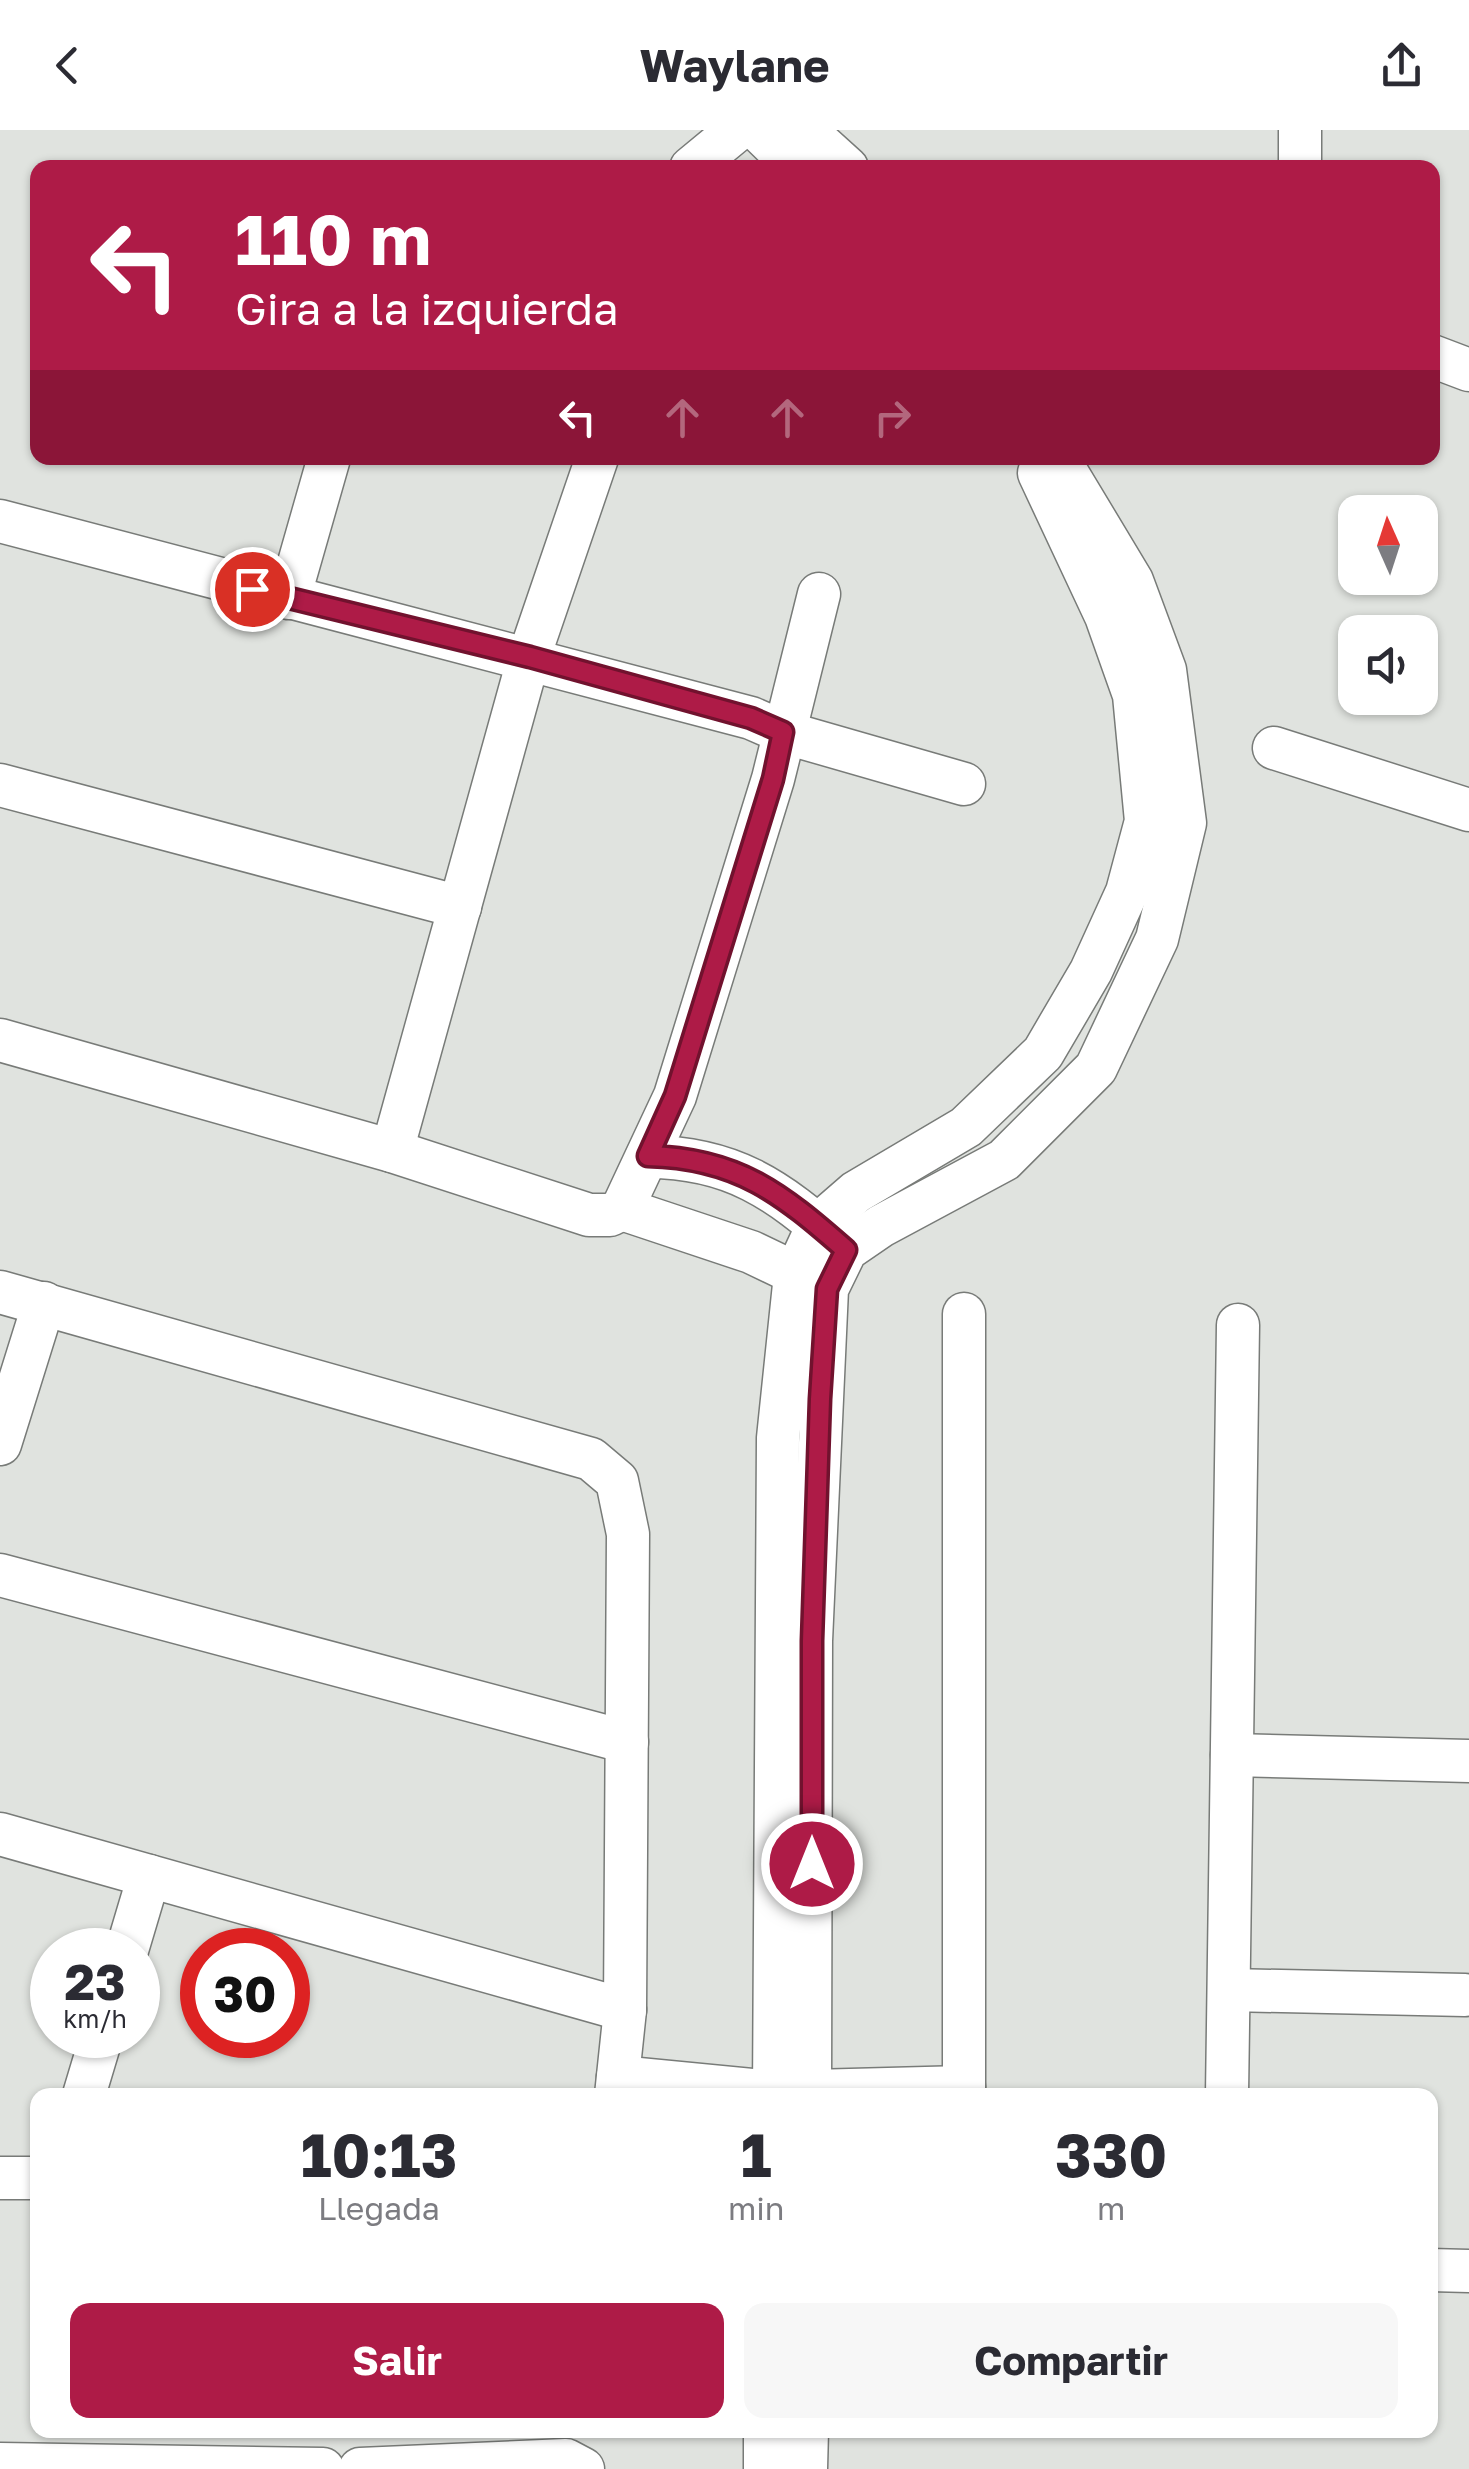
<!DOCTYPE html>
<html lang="es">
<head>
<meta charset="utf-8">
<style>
  :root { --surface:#fff; --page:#f7f7f7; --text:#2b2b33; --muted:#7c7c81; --accent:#ae1b47 }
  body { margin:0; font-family:"Golos Text",sans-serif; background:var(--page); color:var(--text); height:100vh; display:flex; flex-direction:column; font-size:38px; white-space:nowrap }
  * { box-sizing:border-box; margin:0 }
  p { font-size:32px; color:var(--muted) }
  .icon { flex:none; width:55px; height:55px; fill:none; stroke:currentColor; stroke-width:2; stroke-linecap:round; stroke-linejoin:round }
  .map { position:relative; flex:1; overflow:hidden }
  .drawer { position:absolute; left:30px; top:1958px; width:1408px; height:350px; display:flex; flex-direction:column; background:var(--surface); border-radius:20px; box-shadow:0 2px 8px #0004 }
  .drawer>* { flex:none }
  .top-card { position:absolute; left:30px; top:30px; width:1410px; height:305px; border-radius:20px; box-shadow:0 2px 8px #0004; background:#ae1b47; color:#fff; overflow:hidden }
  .needle { width:65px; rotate:357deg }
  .tools { position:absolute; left:1338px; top:365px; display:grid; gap:20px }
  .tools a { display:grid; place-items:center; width:100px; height:100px; border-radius:20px; background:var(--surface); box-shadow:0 2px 8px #0004; font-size:50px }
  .speed { position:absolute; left:30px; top:1798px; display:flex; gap:20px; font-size:50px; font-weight:700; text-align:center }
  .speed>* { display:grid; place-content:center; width:130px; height:130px; border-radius:50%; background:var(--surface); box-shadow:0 2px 8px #0004; line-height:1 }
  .speed small { font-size:25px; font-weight:400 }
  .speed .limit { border:15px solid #d22; background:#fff; color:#111 }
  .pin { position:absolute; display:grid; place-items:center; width:85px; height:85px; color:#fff; margin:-42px; border:5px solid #fff; border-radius:50%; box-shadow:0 2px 10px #0007 }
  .me { position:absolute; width:110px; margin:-55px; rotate:0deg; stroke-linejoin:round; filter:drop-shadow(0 0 8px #0008) }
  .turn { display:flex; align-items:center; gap:35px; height:210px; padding:0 40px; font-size:45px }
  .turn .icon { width:130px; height:130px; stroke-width:2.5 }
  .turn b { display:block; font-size:70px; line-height:85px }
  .lanes { display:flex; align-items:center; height:95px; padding:0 40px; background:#0003; justify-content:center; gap:50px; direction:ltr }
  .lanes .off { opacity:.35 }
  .eta { display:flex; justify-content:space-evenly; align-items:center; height:170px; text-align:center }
  .eta b { font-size:60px; font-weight:700; line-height:70px }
  .action { display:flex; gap:20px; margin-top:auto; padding:20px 40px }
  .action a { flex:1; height:115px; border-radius:20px; background:var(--accent); color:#fff; font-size:40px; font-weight:700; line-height:115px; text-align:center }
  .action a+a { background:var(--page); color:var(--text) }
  header { display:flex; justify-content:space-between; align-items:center; height:130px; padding:0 40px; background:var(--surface); font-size:45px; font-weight:700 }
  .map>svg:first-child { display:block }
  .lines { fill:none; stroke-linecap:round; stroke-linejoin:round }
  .minor-casing { stroke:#787b78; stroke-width:45 }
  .minor { stroke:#fff; stroke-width:42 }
  .route-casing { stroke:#71122e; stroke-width:25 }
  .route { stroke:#ae1b47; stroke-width:18 }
</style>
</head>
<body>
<header><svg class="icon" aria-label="back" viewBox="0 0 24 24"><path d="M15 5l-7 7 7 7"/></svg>Waylane<svg class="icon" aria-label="share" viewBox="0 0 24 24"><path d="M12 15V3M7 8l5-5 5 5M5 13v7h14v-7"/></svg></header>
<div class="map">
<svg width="1469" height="2339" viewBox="0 0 1469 2339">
  <rect width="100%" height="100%" fill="#e0e3df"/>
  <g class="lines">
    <defs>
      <g id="minor">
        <polyline points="758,0 797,38"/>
        <polyline points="805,0 847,38"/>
        <polyline points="1300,0 1300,38"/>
        <polyline points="691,38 737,0"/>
        <polyline points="1432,226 1469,240"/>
        <polyline points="0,391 751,588 783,602 964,654"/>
        <polyline points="289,468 329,328"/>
        <polyline points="1274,618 1469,680"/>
        <polyline points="0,655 460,777"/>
        <polyline points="0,910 392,1021 589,1085 610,1085 622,1079 675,966 773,649 819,464"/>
        <polyline points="392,1021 529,527 597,328"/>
        <path d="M648,1027C732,1027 778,1060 838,1113"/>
        <polyline points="622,1079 751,1122 822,1156"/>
        <polyline points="0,1162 591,1329 617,1351 628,1404 625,1880 616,1965"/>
        <polyline points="0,1314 44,1173"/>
        <polyline points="0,1445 627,1612"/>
        <polyline points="1232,1625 1469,1631"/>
        <polyline points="0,1704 625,1880"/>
        <polyline points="127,1820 149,1746"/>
        <polyline points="1229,1860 1465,1865"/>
        <polyline points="618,1947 774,1962 964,1957"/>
        <polyline points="84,1965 102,1905"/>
        <polyline points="774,1965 778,1308 795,1145 818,1095 856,1062 966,997 1043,923 1091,841 1127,762 1146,691 1134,565 1106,486 1039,343"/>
        <polyline points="810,1965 811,1511 827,1159 846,1120 881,1096 1004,1030 1096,938 1157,809 1185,693 1165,540 1132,451 1058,328"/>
        <polyline points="964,1965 964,1184"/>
        <polyline points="1227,1965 1238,1195"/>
        <polyline points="0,2048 38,2048"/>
        <polyline points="1430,2140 1469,2141"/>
        <polyline points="0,2334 323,2339"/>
        <polyline points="360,2339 566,2330 583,2339"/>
        <polyline points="765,2339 765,2300"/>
        <polyline points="806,2339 807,2300"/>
      </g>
    </defs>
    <use href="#minor" class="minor-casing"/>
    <use href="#minor" class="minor"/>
  </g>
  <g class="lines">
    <defs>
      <path id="route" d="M252,459L530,527L751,588L783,602L773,649L675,966L648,1026C738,1028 782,1064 846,1120L827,1159L820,1269L812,1511V1734"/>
    </defs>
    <use href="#route" class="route-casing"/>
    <use href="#route" class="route"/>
  </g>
</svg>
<div class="tools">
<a><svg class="needle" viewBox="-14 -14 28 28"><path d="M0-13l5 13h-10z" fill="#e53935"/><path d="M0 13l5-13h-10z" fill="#7c7c81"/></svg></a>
<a><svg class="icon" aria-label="sound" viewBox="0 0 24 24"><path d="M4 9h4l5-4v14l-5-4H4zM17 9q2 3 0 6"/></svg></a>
</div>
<div class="speed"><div>23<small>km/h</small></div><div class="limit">30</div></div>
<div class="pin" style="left:252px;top:459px;background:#d93025"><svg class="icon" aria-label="arrive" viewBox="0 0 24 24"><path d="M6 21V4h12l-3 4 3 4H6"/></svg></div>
<svg class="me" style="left:812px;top:1734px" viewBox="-20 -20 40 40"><circle r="17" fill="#ae1b47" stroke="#fff" stroke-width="3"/><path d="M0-11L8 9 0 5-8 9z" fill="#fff"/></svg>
<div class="top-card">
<div class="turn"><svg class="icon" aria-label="left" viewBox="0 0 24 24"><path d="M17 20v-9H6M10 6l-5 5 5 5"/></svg><div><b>110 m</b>Gira a la izquierda</div></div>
<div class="lanes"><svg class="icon" aria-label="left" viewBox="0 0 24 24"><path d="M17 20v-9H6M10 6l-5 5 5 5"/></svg><svg class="icon off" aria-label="ahead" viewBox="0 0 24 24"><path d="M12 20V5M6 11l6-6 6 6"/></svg><svg class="icon off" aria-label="ahead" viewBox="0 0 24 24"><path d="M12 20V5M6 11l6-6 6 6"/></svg><svg class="icon off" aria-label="right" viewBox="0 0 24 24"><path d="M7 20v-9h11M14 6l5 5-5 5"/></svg></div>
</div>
<section class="drawer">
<div class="eta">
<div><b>10:13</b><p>Llegada</p></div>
<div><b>1</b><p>min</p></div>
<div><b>330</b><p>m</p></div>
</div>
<div class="action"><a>Salir</a><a>Compartir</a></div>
</section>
</div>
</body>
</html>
